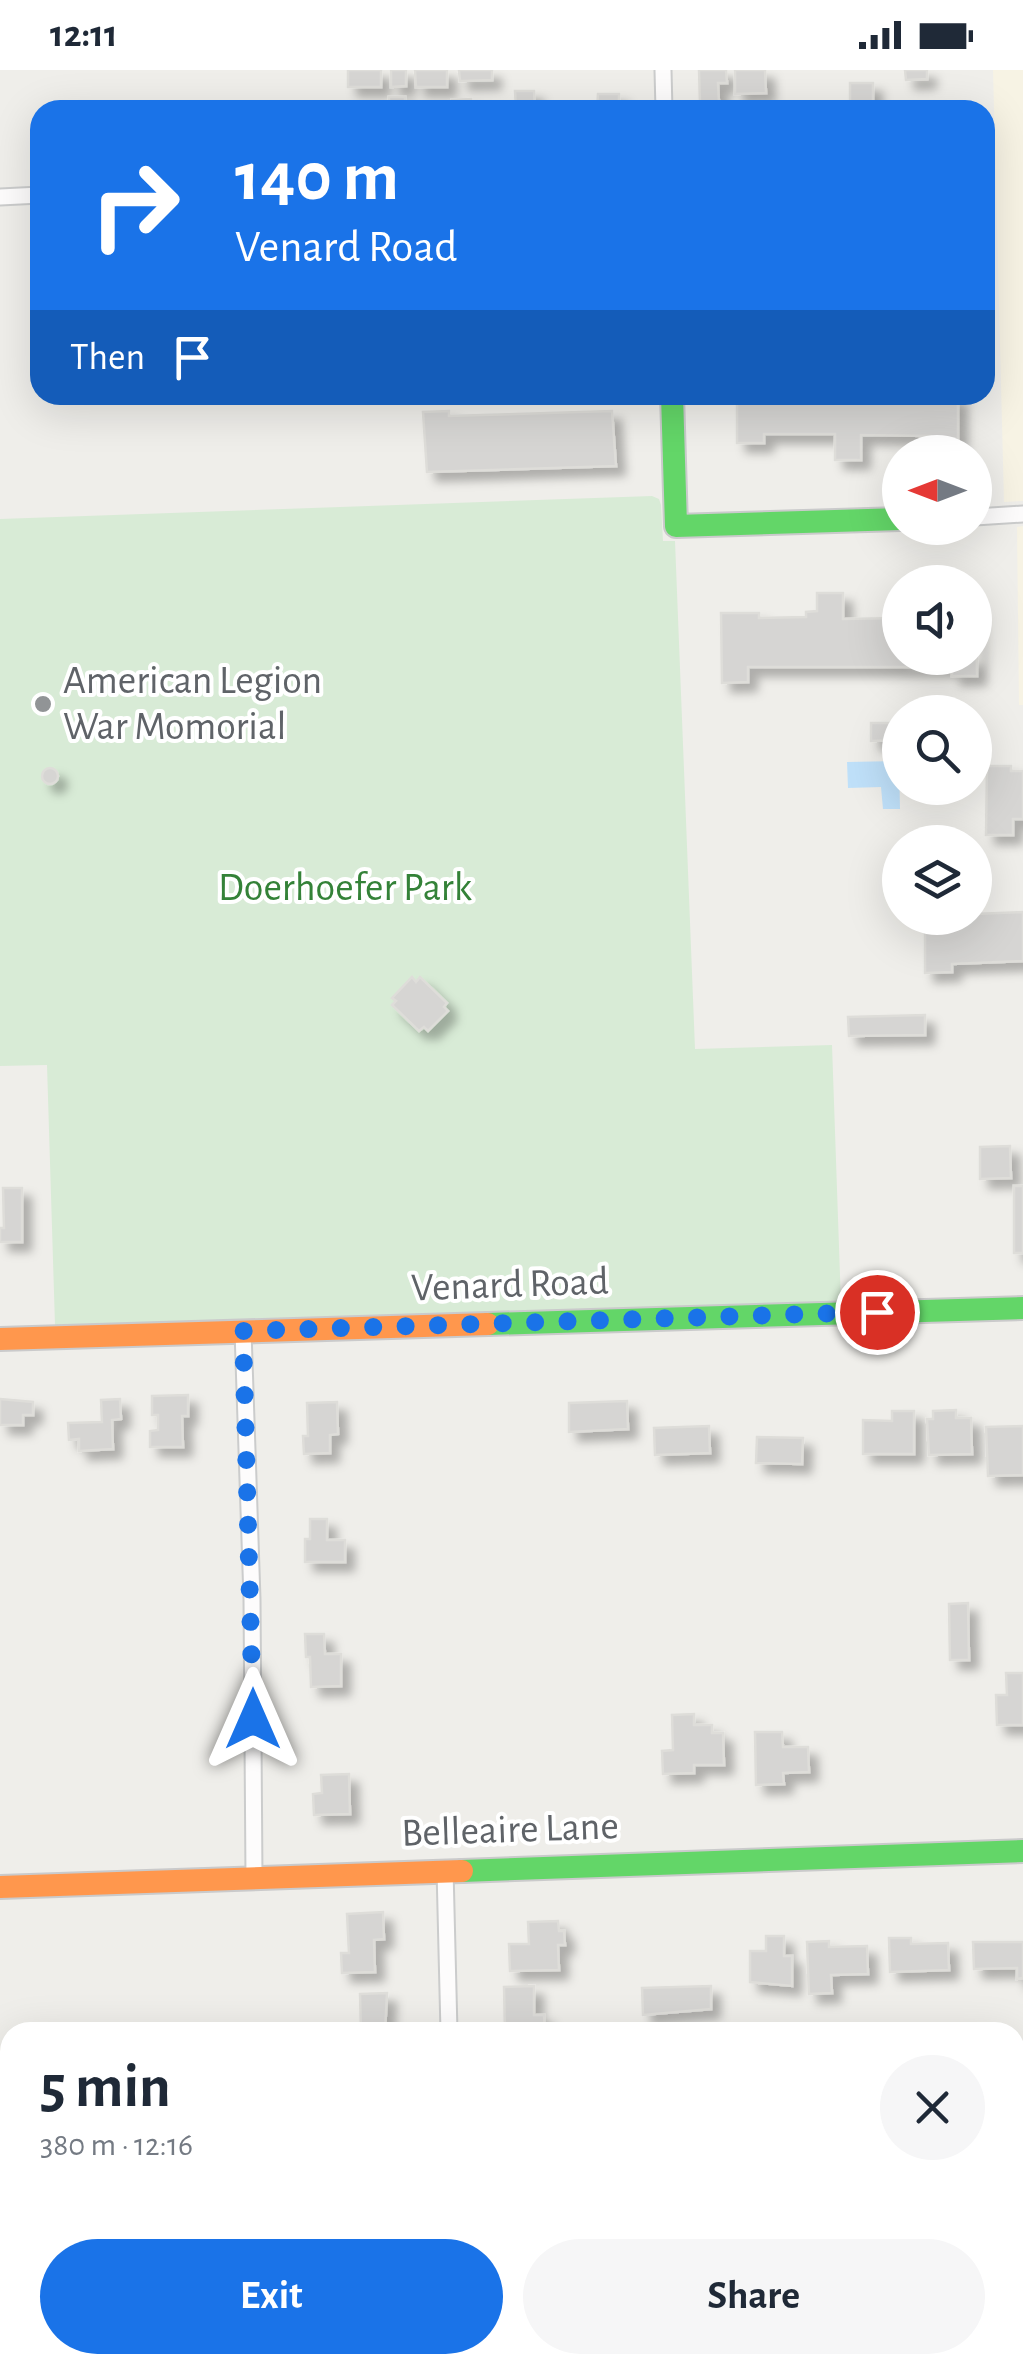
<!DOCTYPE html>
<html lang="en">
<head>
<meta charset="utf-8">
<style>
  :root { --surface:#fff; --page:#f6f6f7; --text:#1f2937; --muted:#747a83; --accent:#1a73e8 }
  body { margin:0; font-family:"Alegreya Sans",sans-serif; background:var(--page); color:var(--text); height:100vh; display:flex; flex-direction:column; font-size:38px; white-space:nowrap }
  * { box-sizing:border-box; margin:0 }
  p { font-size:32px; color:var(--muted) }
  .icon { flex:none; width:55px; height:55px; fill:none; stroke:currentColor; stroke-width:2; stroke-linecap:round; stroke-linejoin:round }
  .map { position:relative; flex:1; overflow:hidden }
  .sheet { position:absolute; left:0px; top:1952px; width:1025px; height:352px; display:flex; flex-direction:column; background:var(--surface); border-radius:30px 30px 0 0; box-shadow:0 10px 40px #0002 }
  .sheet>* { flex:none }
  .banner { position:absolute; left:30px; top:30px; width:965px; height:305px; border-radius:30px; box-shadow:0 10px 40px #0002; background:#1a73e8; color:#fff; overflow:hidden }
  .needle { width:65px; rotate:270deg }
  .buttons { position:absolute; left:882px; top:365px; display:grid; gap:20px }
  .buttons a { display:grid; place-items:center; width:110px; height:110px; border-radius:50%; background:var(--surface); box-shadow:0 10px 40px #0002; font-size:50px }
  .pin { position:absolute; display:grid; place-items:center; width:85px; height:85px; color:#fff; margin:-42px; border:5px solid #fff; border-radius:50%; box-shadow:0 2px 10px #0007 }
  .me { position:absolute; width:110px; margin:-55px; rotate:0deg; stroke-linejoin:round; filter:drop-shadow(0 0 8px #0008) }
  .turn { display:flex; align-items:center; gap:35px; height:210px; padding:0 40px; font-size:45px }
  .turn .icon { width:130px; height:130px; stroke-width:2.5 }
  .turn b { display:block; font-size:70px; line-height:85px }
  .then { display:flex; align-items:center; height:95px; padding:0 40px; background:#0003; gap:20px; font-size:38px }
  .round { display:grid; place-items:center; flex:none; width:105px; height:105px; border-radius:52px; background:var(--page) }
  .headline { display:flex; align-items:center; justify-content:space-between; height:170px; padding:0 40px }
  h1 { font-size:60px; font-weight:700; line-height:75px }
  .primary-button { display:flex; gap:20px; margin-top:auto; padding:20px 40px }
  .primary-button a { flex:1; height:115px; border-radius:60px; background:var(--accent); color:#fff; font-size:40px; font-weight:700; line-height:115px; text-align:center }
  .primary-button a+a { background:var(--page); color:var(--text) }
  .status { display:flex; justify-content:space-between; align-items:center; height:70px; padding:0 50px; background:var(--surface); direction:ltr }
  .status svg { height:28px; fill:currentColor }
  .map>svg:first-child { display:block }
  .commercial { fill:#f7f3e4 }
  .green { fill:#d8ebd6 }
  .water { fill:#bfe0f9 }
  .lines { fill:none; stroke-linecap:round; stroke-linejoin:round }
  .stream { stroke:#bfe0f9; stroke-width:5 }
  .building { fill:#d6d5d3; stroke:#deddd9; stroke-width:2.5; filter:url(#shadow) }
  .street-casing { stroke:#cbcccc; stroke-width:19 }
  .fast-casing { stroke:#cacacb; stroke-width:26 }
  .slow-casing { stroke:#cacacb; stroke-width:26 }
  .street { stroke:#fdfcfc; stroke-width:15 }
  .fast { stroke:#63d668; stroke-width:22 }
  .slow { stroke:#ff974d; stroke-width:22 }
  .route { stroke:#1a73e8; stroke-width:18; stroke-dasharray:0 32.4 }
  .poi-dot { fill:#919496; stroke:#fff; stroke-width:4 }
  .labels { text-anchor:middle; dominant-baseline:central; stroke-width:8; stroke-linejoin:round; paint-order:stroke }
  .poi-label { font-size:40px; fill:#5f6368; stroke:#fff; text-anchor:start }
  .park-label { font-size:40px; fill:#348238; stroke:#fff }
  .street-label { font-size:40px; fill:#5f6368; stroke:#fff }
</style>
</head>
<body>
<div class="status"><b>12:11</b><svg viewBox="0 0 49 12"><path d="M0 12V9h3v3zM5 12V6h3v6zM10 12V3h3v9zM15 12V0h3v12zM26 1h20v11H26zM47 4h2v5h-2z"/></svg></div>
<div class="map">
<svg width="1023" height="2304" viewBox="0 0 1023 2304">
  <defs>
    <filter id="shadow"><feDropShadow dx="9" dy="9" stdDeviation="5" flood-color="#0004"/></filter>
  </defs>
  <rect width="100%" height="100%" fill="#efeeea"/>
  <g class="commercial">
    <polygon points="993,0 1023,0 1023,431 1004,432"/>
    <polygon points="1023,456 1023,635 1019,635 1017,457"/>
  </g>
  <polygon class="green" points="652,426 659,429 661,435 663,471 675,471 695,979 832,975 841,1234 55,1255 47,995 0,996 0,449"/>
  <polygon class="water" points="899,691 900,739 883,739 881,717 848,718 847,692"/>
  <g class="lines">
    <polyline class="stream" points="248,2304 249,2295"/>
  </g>
  <g class="building">
    <rect x="348" y="0" width="33" height="17"/>
    <polygon points="391,0 406,0 406,16 391,17"/>
    <polygon points="415,0 447,0 447,17 416,17"/>
    <polygon points="459,0 492,0 492,10 460,11"/>
    <polygon points="699,0 726,0 727,13 718,13 719,33 700,33"/>
    <polygon points="735,0 765,0 766,23 735,24"/>
    <polygon points="905,0 927,0 927,9 906,10"/>
    <rect x="850" y="13" width="23" height="27"/>
    <polygon points="515,21 534,21 535,40 516,40"/>
    <polygon points="598,24 619,24 619,40 597,40"/>
    <rect x="389" y="27" width="16" height="13"/>
    <polygon points="471,29 471,40 453,40 452,30"/>
    <polygon points="737,325 958,325 958,372 931,371 931,366 861,365 861,390 835,390 835,364 764,364 764,373 737,373"/>
    <polygon points="449,341 449,346 612,341 616,396 427,402 423,342"/>
    <polygon points="817,523 843,523 843,549 900,548 900,588 975,588 976,535 977,606 952,606 952,597 748,597 748,612 722,613 721,543 759,543 759,548 806,547 806,542 817,541"/>
    <polygon points="871,653 900,653 900,670 871,671"/>
    <polygon points="987,696 1011,696 1011,701 1023,701 1023,749 1013,749 1013,765 986,765"/>
    <circle cx="50" cy="706" r="8"/>
    <polygon points="1023,842 1023,891 952,894 952,902 925,903 925,848 949,848 949,854 954,848 975,848 975,844"/>
    <polygon points="412,907 416,912 420,907 447,933 444,937 448,941 428,961 424,957 419,961 392,935 396,931 392,928"/>
    <polygon points="925,945 925,965 849,966 848,947"/>
    <polygon points="1010,1076 1011,1108 980,1109 980,1077"/>
    <rect x="1014" y="1116" width="9" height="67"/>
    <polygon points="3,1118 22,1118 22,1172 0,1172 0,1158 4,1158"/>
    <polygon points="188,1325 188,1346 182,1346 183,1377 150,1377 150,1361 158,1360 158,1345 152,1345 152,1326"/>
    <polygon points="0,1329 33,1332 33,1345 23,1345 23,1355 0,1355"/>
    <polygon points="120,1329 121,1349 112,1350 113,1379 79,1381 79,1369 69,1370 68,1353 102,1352 101,1330"/>
    <polygon points="627,1331 628,1359 569,1362 569,1333"/>
    <polygon points="337,1332 338,1364 330,1365 330,1383 304,1384 303,1366 308,1366 307,1333"/>
    <polygon points="956,1340 956,1348 971,1348 972,1384 929,1385 927,1349 933,1349 933,1341"/>
    <polygon points="892,1341 914,1341 914,1384 863,1384 863,1350 892,1351"/>
    <polygon points="709,1356 710,1383 655,1385 654,1358"/>
    <polygon points="1023,1356 1023,1405 988,1406 986,1357"/>
    <polygon points="757,1367 803,1368 802,1394 756,1393"/>
    <polygon points="310,1449 327,1449 327,1470 345,1470 345,1492 305,1492 305,1469 310,1469"/>
    <polygon points="968,1533 969,1590 950,1590 949,1534"/>
    <polygon points="305,1564 324,1564 325,1584 341,1584 341,1616 311,1617 310,1587 306,1587"/>
    <polygon points="1006,1603 1023,1603 1023,1655 997,1655 996,1625 1007,1625"/>
    <polygon points="694,1644 694,1655 712,1655 712,1663 723,1663 724,1695 694,1695 694,1703 663,1704 662,1681 673,1680 672,1645"/>
    <polygon points="755,1662 782,1662 783,1677 808,1677 809,1702 783,1703 784,1714 756,1715"/>
    <polygon points="349,1704 350,1744 314,1745 313,1724 322,1723 321,1705"/>
    <polygon points="383,1842 384,1869 374,1870 375,1902 342,1903 341,1883 349,1883 347,1844"/>
    <polygon points="558,1851 559,1861 564,1861 565,1875 558,1875 559,1900 510,1901 509,1874 529,1874 528,1852"/>
    <polygon points="766,1866 784,1866 784,1886 792,1886 792,1916 750,1912 750,1881 766,1881"/>
    <polygon points="889,1868 911,1868 911,1874 948,1873 949,1900 890,1902"/>
    <polygon points="829,1871 829,1877 867,1876 868,1904 831,1905 832,1923 809,1924 807,1872"/>
    <polygon points="973,1872 1023,1872 1023,1908 1017,1909 1017,1898 974,1899"/>
    <polygon points="534,1916 534,1945 544,1945 545,1961 505,1962 504,1917"/>
    <polygon points="711,1916 711,1939 643,1945 642,1918"/>
    <polygon points="387,1923 385,1962 361,1962 360,1924"/>
    <polygon points="1015,2108 1023,2108 1023,2150 1017,2150 1015,2143"/>
    <polygon points="10,2177 10,2208 0,2208 0,2178"/>
    <rect x="151" y="2295" width="23" height="9"/>
    <polygon points="550,2295 610,2295 598,2304 584,2301 552,2304 547,2297"/>
  </g>
  <g class="lines">
    <defs>
      <g id="street">
        <polyline points="663,0 664,40"/>
        <polyline points="0,127 40,125"/>
        <polyline points="975,447 1023,444"/>
        <polyline points="243,1261 252,1529 254,1809"/>
        <polyline points="445,1799 449,1962"/>
        <polyline points="1015,1999 1023,1999"/>
        <polyline points="0,2264 10,2263"/>
        <polyline points="91,2295 91,2304"/>
        <polyline points="457,2295 457,2304"/>
      </g>
      <g id="fast">
        <polyline points="672,325 676,456 900,449"/>
        <polyline points="488,1254 1023,1238"/>
        <polyline points="462,1801 1023,1781"/>
      </g>
      <g id="slow">
        <polyline points="0,1269 488,1254"/>
        <polyline points="0,1817 462,1801"/>
      </g>
    </defs>
    <use href="#street" class="street-casing"/>
    <use href="#fast" class="fast-casing"/>
    <use href="#slow" class="slow-casing"/>
    <use href="#street" class="street"/>
    <use href="#fast" class="fast"/>
    <use href="#slow" class="slow"/>
  </g>
  <g class="lines">
    <polyline class="route" points="253,1649 243,1261 877,1242"/>
  </g>
  <circle class="poi-dot" cx="43" cy="634" r="10"/>
  <g class="labels">
    <g class="poi-label">
      <text x="63" y="611">American Legion<tspan x="63" dy="46">War Momorial</tspan></text>
    </g>
    <g class="park-label">
      <text x="345" y="818">Doerhoefer Park</text>
    </g>
    <g class="street-label">
      <text transform="translate(510 1215) rotate(-2)">Venard Road</text>
      <text transform="translate(510 1760) rotate(-2)">Belleaire Lane</text>
    </g>
  </g>
</svg>
<div class="buttons">
<a><svg class="needle" viewBox="-14 -14 28 28"><path d="M0-13l5 13h-10z" fill="#e53935"/><path d="M0 13l5-13h-10z" fill="#747a83"/></svg></a>
<a><svg class="icon" aria-label="sound" viewBox="0 0 24 24"><path d="M4 9h4l5-4v14l-5-4H4zM17 9q2 3 0 6"/></svg></a>
<a><svg class="icon" aria-label="search" viewBox="0 0 24 24"><circle cx="10" cy="10" r="6"/><path d="M15 15l6 6"/></svg></a>
<a><svg class="icon" aria-label="layers" viewBox="0 0 24 24"><path d="M12 4l9 5-9 5-9-5zM3 14l9 5 9-5"/></svg></a>
</div>
<div class="pin" style="left:877px;top:1242px;background:#d93025"><svg class="icon" aria-label="arrive" viewBox="0 0 24 24"><path d="M6 21V4h12l-3 4 3 4H6"/></svg></div>
<svg class="me" style="left:253px;top:1649px" viewBox="-20 -20 40 40"><path d="M0-17L14 15 0 8-14 15z" fill="#1a73e8" stroke="#fff" stroke-width="4"/></svg>
<div class="banner">
<div class="turn"><svg class="icon" aria-label="right" viewBox="0 0 24 24"><path d="M7 20v-9h11M14 6l5 5-5 5"/></svg><div><b>140 m</b>Venard Road</div></div>
<div class="then">Then<svg class="icon" aria-label="arrive" viewBox="0 0 24 24"><path d="M6 21V4h12l-3 4 3 4H6"/></svg></div>
</div>
<section class="sheet">
<div class="headline"><div><h1>5 min</h1><p>380 m · 12:16</p></div><a class="round"><svg class="icon" aria-label="close" viewBox="0 0 24 24"><path d="M6 6l12 12M18 6L6 18"/></svg></a></div>
<div class="primary-button"><a>Exit</a><a>Share</a></div>
</section>
</div>
</body>
</html>
